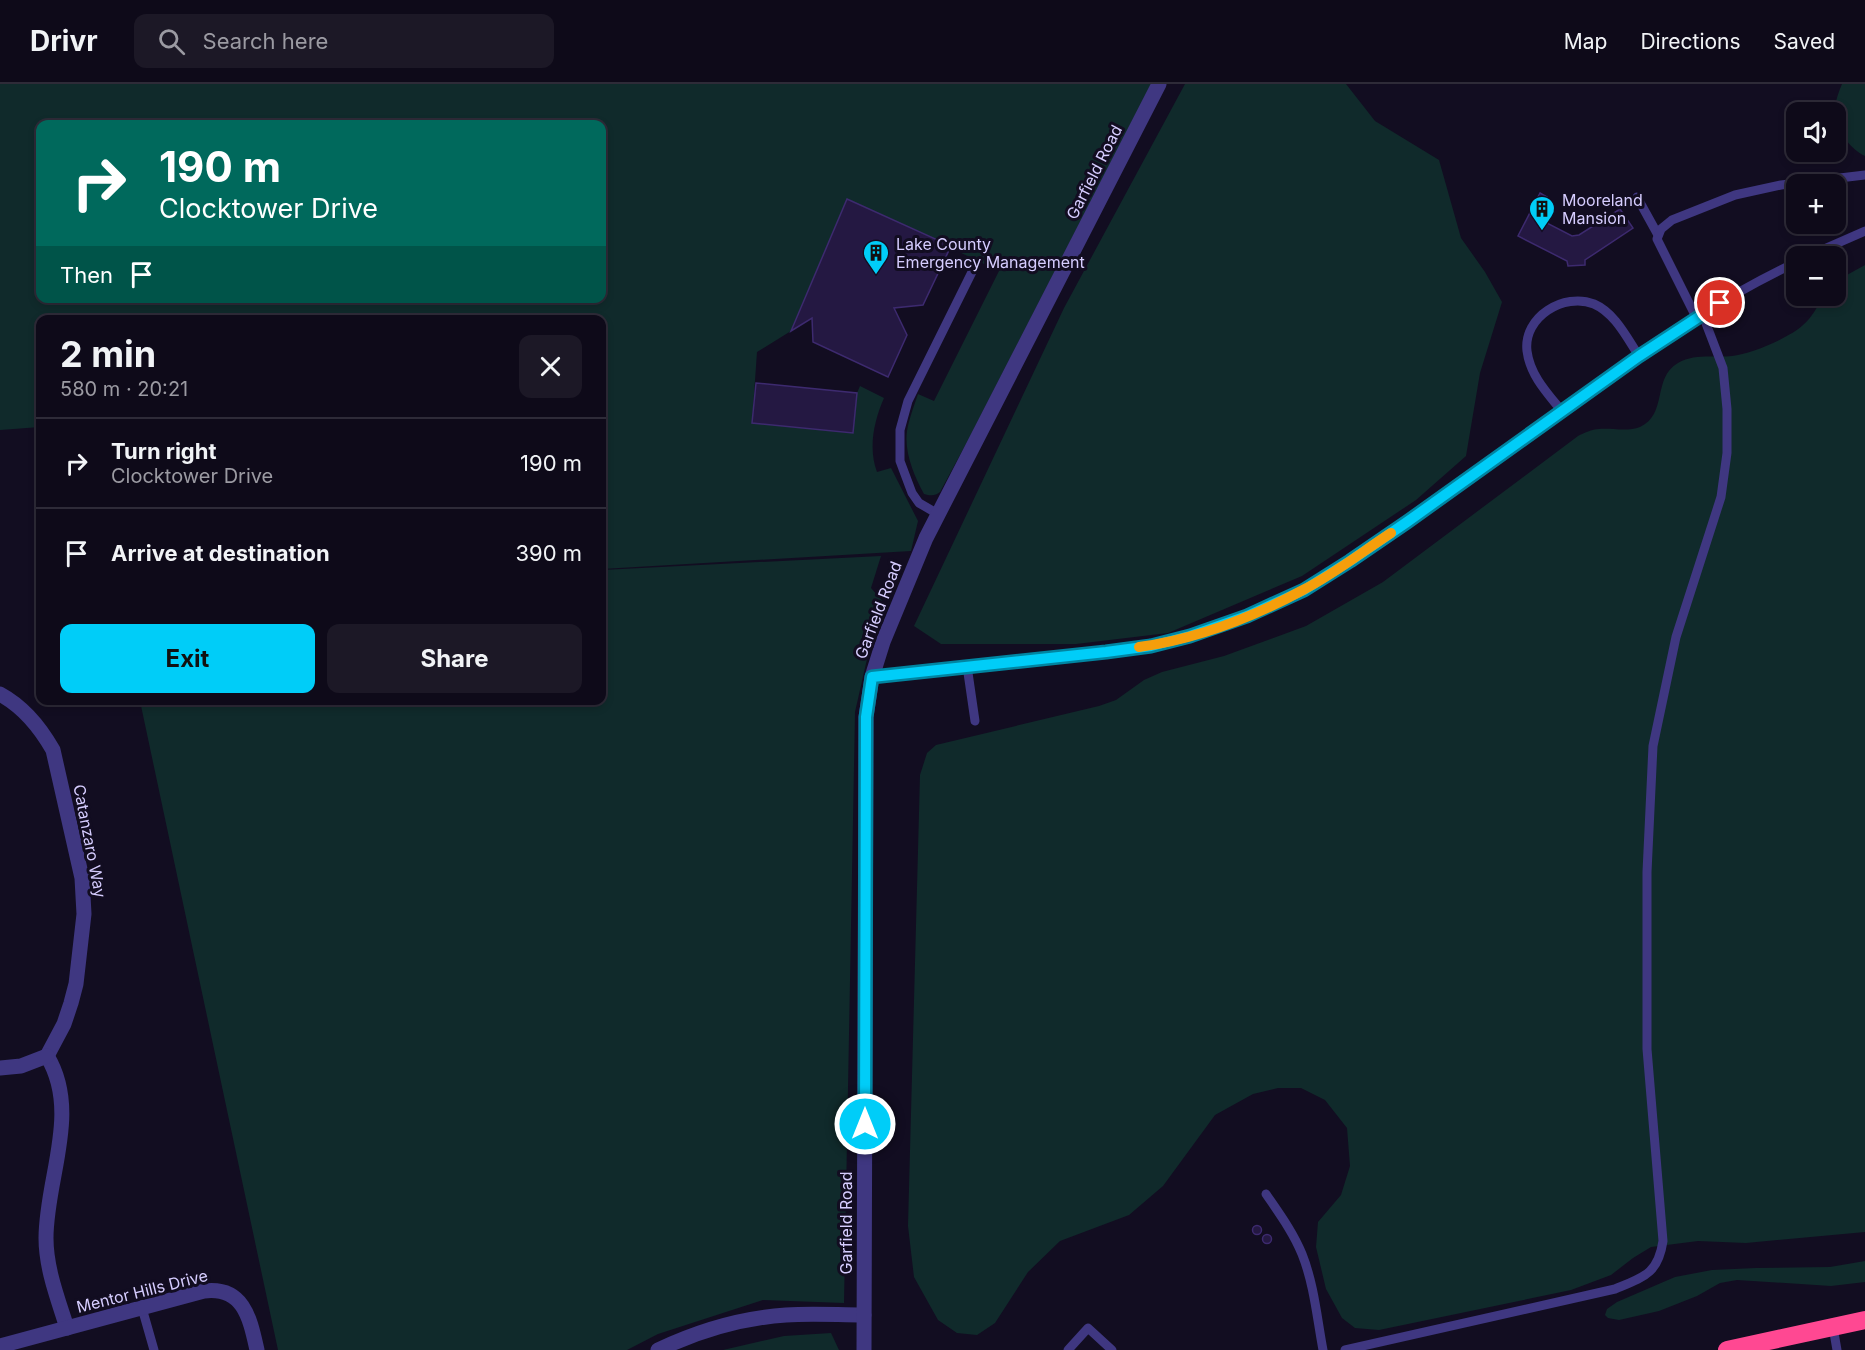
<!DOCTYPE html>
<html lang="en">
<head>
<meta charset="utf-8">
<style>
  :root { --surface:#0e0a19; --page:#1c1826; --text:#f1f3f6; --muted:#9b9aa2; --line:#2e2b38; --accent:#00cdf8 }
  body { margin:0; font-family:Inter,sans-serif; background:var(--page); color:var(--text); height:100vh; display:flex; flex-direction:column; font-size:22px; white-space:nowrap }
  * { box-sizing:border-box; margin:0 }
  p { font-size:20px; color:var(--muted) }
  .icon { flex:none; width:33px; height:33px; fill:none; stroke:currentColor; stroke-width:2; stroke-linecap:round; stroke-linejoin:round }
  .map { position:relative; flex:1; overflow:hidden }
  .side { position:absolute; left:36px; top:231px; width:570px; height:390px; display:flex; flex-direction:column; background:var(--surface); border-radius:12px; box-shadow:0 3px 9px #0003,0 0 0 2px var(--line) }
  .side>* { flex:none }
  .top-card { position:absolute; left:36px; top:36px; width:570px; height:183px; border-radius:12px; box-shadow:0 3px 9px #0003,0 0 0 2px var(--line); background:#00695c; color:#fff; overflow:hidden }
  .fabs { position:absolute; left:1786px; top:18px; display:grid; gap:12px }
  .fabs a { display:grid; place-items:center; width:60px; height:60px; border-radius:12px; background:var(--surface); box-shadow:0 3px 9px #0003,0 0 0 2px var(--line); font-size:30px }
  .pin { position:absolute; display:grid; place-items:center; width:51px; height:51px; color:#fff; margin:-26px; border:3px solid #fff; border-radius:50%; box-shadow:0 2px 6px #0007 }
  .me { position:absolute; width:66px; margin:-33px; rotate:0deg; stroke-linejoin:round; filter:drop-shadow(0 0 4px #0008) }
  .turn { display:flex; align-items:center; gap:21px; height:126px; padding:0 24px; font-size:27px }
  .turn .icon { width:78px; height:78px; stroke-width:2.5 }
  .turn b { display:block; font-size:42px; line-height:51px }
  .then { display:flex; align-items:center; height:57px; padding:0 24px; background:#0003; gap:12px; font-size:22px }
  .round { display:grid; place-items:center; flex:none; width:63px; height:63px; border-radius:12px; background:var(--page) }
  .head { display:flex; align-items:center; justify-content:space-between; height:102px; padding:0 24px }
  h1 { font-size:36px; font-weight:700; line-height:45px }
  .button { display:flex; gap:12px; margin-top:auto; padding:12px 24px }
  .button a { flex:1; height:69px; border-radius:12px; background:var(--accent); color:#111; font-size:24px; font-weight:700; line-height:69px; text-align:center }
  .button a+a { background:var(--page); color:var(--text) }
  ul { padding:0; list-style:none }
  li { display:flex; align-items:center; gap:18px; height:90px; padding:0 24px; border-top:2px solid var(--line) }
  li div { flex:1 }
  li b { display:block; font-size:22px }
  li em { font-style:normal }
  header { display:flex; align-items:center; gap:36px; box-sizing:border-box; height:84px; padding:0 30px; background:var(--surface); border-bottom:2px solid var(--line) }
  header strong { font-size:28px }
  nav { display:flex; gap:33px; margin-inline-start:auto; font-size:21px }
  .search { width:420px; height:54px; background:var(--page); display:flex; align-items:center; gap:15px; box-sizing:border-box; padding:0 21px; border-radius:12px; color:var(--muted); font-size:22px }
  .map>svg:first-child { display:block }
  .green { fill:#102a2b; fill-rule:evenodd }
  .building { fill:#241842; stroke:#3d2a6f; stroke-width:1.5 }
  .lines { fill:none; stroke-linecap:round; stroke-linejoin:round }
  .lane { stroke:#3f3781; stroke-width:9 }
  .street { stroke:#3f3781; stroke-width:15 }
  .highway { stroke:#ff4892; stroke-width:18 }
  .route-casing { stroke:#0085a1; stroke-width:15 }
  .route { stroke:#00cdf8; stroke-width:10 }
  .slow { stroke:#f59e0b; stroke-width:10 }
  .labels { text-anchor:middle; dominant-baseline:central; stroke-width:6; stroke-linejoin:round; paint-order:stroke }
  .street-label { font-size:16px; fill:#d6cdff; stroke:#120d21 }
  .poi-label { font-size:16px; fill:#d6cdff; stroke:#120d21; text-anchor:start }
</style>
</head>
<body>
<header>
<strong>Drivr</strong>
<div class="search"><svg class="icon" aria-label="search" viewBox="0 0 24 24"><circle cx="10" cy="10" r="6"/><path d="M15 15l6 6"/></svg>Search here</div>
<nav><a>Map</a><a>Directions</a><a>Saved</a></nav>
</header>
<div class="map">
<svg width="1865" height="1266" viewBox="0 0 1865 1266">
  <rect width="100%" height="100%" fill="#120d21"/>
  <g class="green">
    <path d="M0,0H1151L967,358L940,408C935,412 931,412 924,410C914,392 904,368 907,347C909,335 914,322 918,310L934,317L999,187L955,166L951,162L847,115L791,247L757,268L752,339L853,349L857,309L860,302L884,314C874,337 868,364 877,388L891,384L918,437L911,467L602,485V236H40V343L0,346ZM40,40H602V214H40Z"/>
    <polygon points="1185,0 1346,0 1375,37 1439,76 1461,154 1485,188 1502,218 1480,289 1466,372 1416,416 1302,492 1168,549 1076,560 941,560 914,542 1064,224"/>
    <path d="M1842,0H1865V72C1849,65 1832,40 1835,23C1836,15 1839,7 1842,0Z"/>
    <path d="M1865,181V1148L1746,1159L1698,1157L1651,1163L1633,1174L1611,1191L1571,1206L1379,1246L1355,1244L1342,1234L1326,1205L1316,1163L1318,1138L1341,1111L1350,1082L1347,1044L1325,1016L1301,1004H1278L1253,1010L1215,1031L1163,1102L1129,1131L1060,1157L1028,1188L995,1239L977,1251L957,1249L938,1236L914,1193L908,1142L920,691L927,669L936,661L1099,622L1116,616L1144,596L1162,588L1224,572L1306,542L1383,498L1578,352C1584,349 1592,345 1599,345C1612,344 1628,348 1640,343C1668,330 1652,294 1678,279C1695,269 1714,274 1732,272C1751,270 1789,254 1803,241C1812,234 1818,221 1824,212H1836V197Z"/>
    <polygon points="881,472 871,504 887,522 874,544 855,628 844,1219 763,1216 658,1250 627,1266 278,1266 140,617 602,616 602,486"/>
    <polygon points="1865,1177 1865,1198 1831,1202 1737,1196 1720,1199 1697,1212 1659,1227 1619,1236 1608,1234 1605,1231 1607,1225 1617,1218 1675,1193 1712,1186 1756,1184 1830,1183"/>
    <polygon points="831,1249 839,1266 723,1266 784,1252"/>
  </g>
  <g class="building">
    <polygon points="1540,109 1547,113 1537,134 1572,152 1579,151 1620,125 1633,144 1585,176 1585,181 1568,182 1567,177 1518,152"/>
    <polygon points="847,115 951,162 923,221 894,224 907,251 888,293 813,258 812,234 791,247"/>
    <polygon points="756,299 857,309 853,349 752,339"/>
    <circle cx="1257" cy="1146" r="4.5"/>
    <circle cx="1267" cy="1155" r="4.5"/>
  </g>
  <g class="lines">
    <g class="lane">
      <polyline points="1637,113 1658,151"/>
      <polyline points="1808,172 1865,147"/>
      <polyline points="1696,233 1657,155 1661,145 1672,136 1735,111 1781,101 1865,91"/>
      <path d="M1561,326C1547,309 1530,291 1527,267C1523,233 1564,208 1594,220C1615,229 1627,254 1639,272"/>
      <polyline points="938,430 919,419 912,409 900,377 900,346 908,317 972,188"/>
      <polyline points="967,582 975,637"/>
      <path d="M872,593C921,587 969,582 1017,577C1062,573 1108,571 1152,561C1184,554 1216,545 1247,533C1324,502 1392,449 1458,400C1504,367 1551,334 1598,300C1662,255 1726,211 1797,178"/>
      <path d="M1266,1110C1279,1129 1293,1148 1302,1170C1314,1200 1317,1234 1323,1266"/>
      <polyline points="142,1224 154,1266"/>
      <polyline points="1833,1243 1837,1266"/>
      <polyline points="1068,1266 1088,1244 1112,1266"/>
      <path d="M1345,1266L1615,1205C1644,1193 1658,1190 1663,1157L1647,965V788L1653,662L1676,553L1721,413L1727,369V325L1723,284L1702,229"/>
    </g>
    <g class="street">
      <path d="M0,610C24,623 40,643 53,666L82,794L84,830L76,900L71,919L64,940L47,972"/>
      <path d="M47,972C81,1028 46,1094 46,1154C46,1185 58,1215 67,1244"/>
      <polyline points="0,984 21,982 47,972"/>
      <path d="M0,1262L204,1207C244,1202 250,1235 257,1266"/>
      <path d="M658,1266C698,1247 742,1234 786,1231C812,1229 838,1231 864,1231"/>
      <polyline points="864,1266 866,633 872,593 883,558 926,454 1159,0"/>
    </g>
    <polyline class="highway" points="1727,1266 1865,1236"/>
  </g>
  <g class="lines">
    <defs>
      <polyline id="route" points="865,1040 866,633 872,593 1106,568 1151,562 1190,552 1247,532 1304,506 1350,477 1407,438 1639,272 1720,219"/>
    </defs>
    <use href="#route" class="route-casing"/>
    <use href="#route" class="route"/>
    <path class="slow" d="M1139,563C1196,555 1253,533 1303,506C1334,490 1362,468 1391,449"/>
  </g>
  <defs>
    <symbol id="building-pin" viewBox="-11 -11 22 30"><path d="M0 17L-7.5 6A9.5 9.5 0 1 1 7.5 6Z" fill="#00cdf8" stroke="#120d21"/><path d="M-4-6H4V6H1V3H-1V6H-4ZM-2.5-4.3h1.7v1.8h-1.7ZM.8-4.3h1.7v1.8H.8ZM-2.5-1h1.7V.8h-1.7ZM.8-1h1.7V.8H.8Z" fill="#111"/></symbol>
  </defs>
  <g fill-rule="evenodd">
    <use href="#building-pin" x="1527" y="110" width="30" height="40"/>
    <use href="#building-pin" x="861" y="154" width="30" height="40"/>
  </g>
  <g class="labels">
    <g class="street-label">
      <text transform="translate(1094 88) rotate(-63)">Garfield Road</text>
      <text transform="translate(878 526) rotate(-69)">Garfield Road</text>
      <text transform="translate(90 757) rotate(79)">Catanzaro Way</text>
      <text transform="translate(846 1139) rotate(-90)">Garfield Road</text>
      <text transform="translate(142 1207) rotate(-14)">Mentor Hills Drive</text>
    </g>
    <g class="poi-label">
      <text x="1562" y="116">Mooreland<tspan x="1562" dy="18">Mansion</tspan></text>
      <text x="896" y="160">Lake County<tspan x="896" dy="18">Emergency Management</tspan></text>
    </g>
  </g>
</svg>
<div class="fabs">
<a><svg class="icon" aria-label="sound" viewBox="0 0 24 24"><path d="M4 9h4l5-4v14l-5-4H4zM17 9q2 3 0 6"/></svg></a>
<a>+</a>
<a>−</a>
</div>
<div class="pin" style="left:1720px;top:219px;background:#d93025"><svg class="icon" aria-label="arrive" viewBox="0 0 24 24"><path d="M6 21V4h12l-3 4 3 4H6"/></svg></div>
<svg class="me" style="left:865px;top:1040px" viewBox="-20 -20 40 40"><circle r="17" fill="#00cdf8" stroke="#fff" stroke-width="3"/><path d="M0-11L8 9 0 5-8 9z" fill="#fff"/></svg>
<div class="top-card">
<div class="turn"><svg class="icon" aria-label="right" viewBox="0 0 24 24"><path d="M7 20v-9h11M14 6l5 5-5 5"/></svg><div><b>190 m</b>Clocktower Drive</div></div>
<div class="then">Then<svg class="icon" aria-label="arrive" viewBox="0 0 24 24"><path d="M6 21V4h12l-3 4 3 4H6"/></svg></div>
</div>
<section class="side">
<div class="head"><div><h1>2 min</h1><p>580 m · 20:21</p></div><a class="round"><svg class="icon" aria-label="close" viewBox="0 0 24 24"><path d="M6 6l12 12M18 6L6 18"/></svg></a></div>
<ul>
<li><svg class="icon" aria-label="right" viewBox="0 0 24 24"><path d="M7 20v-9h11M14 6l5 5-5 5"/></svg><div><b>Turn right</b><p>Clocktower Drive</p></div><em>190 m</em></li>
<li><svg class="icon" aria-label="arrive" viewBox="0 0 24 24"><path d="M6 21V4h12l-3 4 3 4H6"/></svg><div><b>Arrive at destination</b></div><em>390 m</em></li>
</ul>
<div class="button"><a>Exit</a><a>Share</a></div>
</section>
</div>
</body>
</html>
